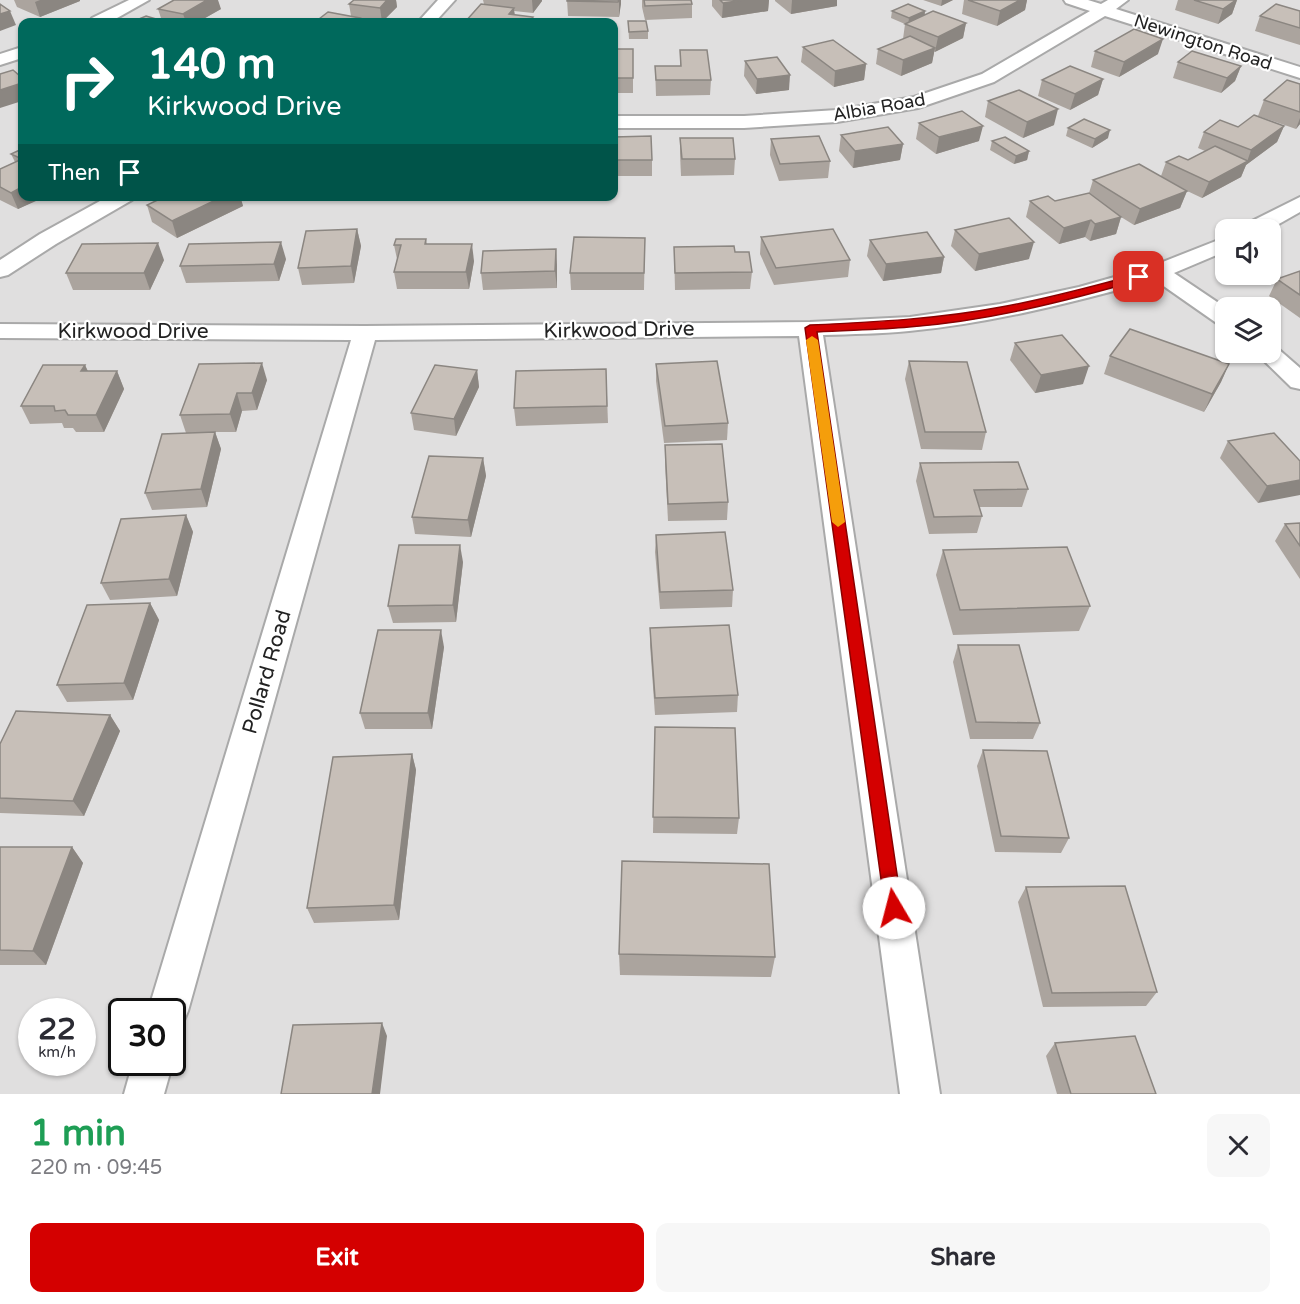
<!DOCTYPE html>
<html lang="en">
<head>
<meta charset="utf-8">
<style>
  :root { --surface:#fff; --page:#f7f7f7; --text:#2b2b33; --muted:#7c7c81; --accent:#d40000 }
  body { margin:0; font-family:"Varela Round",sans-serif; background:var(--page); color:var(--text); height:100vh; display:flex; flex-direction:column; font-size:22px; white-space:nowrap }
  * { box-sizing:border-box; margin:0 }
  p { font-size:20px; color:var(--muted) }
  .icon { flex:none; width:33px; height:33px; fill:none; stroke:currentColor; stroke-width:2; stroke-linecap:round; stroke-linejoin:round }
  .map { position:relative; height:1094px; overflow:hidden }
  .panel { display:flex; flex-direction:column; background:var(--surface); flex:1 }
  .panel>* { flex:none }
  .top-card { position:absolute; left:18px; top:18px; width:600px; height:183px; border-radius:12px; box-shadow:0 2px 4px #0004; background:#00695c; color:#fff; overflow:hidden }
  .buttons { position:absolute; left:1215px; top:219px; display:grid; gap:12px }
  .buttons a { display:grid; place-items:center; width:66px; height:66px; border-radius:12px; background:var(--surface); box-shadow:0 2px 4px #0004; font-size:30px }
  .speed { position:absolute; left:18px; top:998px; display:flex; gap:12px; font-size:30px; font-weight:700; text-align:center }
  .speed>* { display:grid; place-content:center; width:78px; height:78px; border-radius:50%; background:var(--surface); box-shadow:0 2px 4px #0004; line-height:1 }
  .speed small { font-size:15px; font-weight:400 }
  .speed .limit { border:3px solid #111; border-radius:9px; background:#fff; color:#111 }
  .pin { position:absolute; display:grid; place-items:center; width:51px; height:51px; color:#fff; margin:-26px; border-radius:12px; box-shadow:0 3px 9px #0006 }
  .me { position:absolute; width:66px; margin:-33px; rotate:352deg; stroke-linejoin:round; filter:drop-shadow(0 0 4px #0008) }
  .turn { display:flex; align-items:center; gap:21px; height:126px; padding:0 30px; font-size:27px }
  .turn .icon { width:78px; height:78px; stroke-width:2.5 }
  .turn b { display:block; font-size:42px; line-height:51px }
  .then { display:flex; align-items:center; height:57px; padding:0 30px; background:#0003; gap:12px; font-size:22px }
  .round { display:grid; place-items:center; flex:none; width:63px; height:63px; border-radius:12px; background:var(--page) }
  .head { display:flex; align-items:center; justify-content:space-between; height:102px; padding:0 30px }
  h1 { font-size:36px; font-weight:700; line-height:45px; color:#1e9e55 }
  .action { display:flex; gap:12px; margin-top:auto; padding:12px 30px }
  .action a { flex:1; height:69px; border-radius:12px; background:var(--accent); color:#fff; font-size:24px; font-weight:700; line-height:69px; text-align:center }
  .action a+a { background:var(--page); color:var(--text) }
  .map>svg:first-child { display:block }
  .residential { fill:#e0dfdf; fill-rule:evenodd }
  .lines { fill:none; stroke-linecap:round; stroke-linejoin:round }
  .street-casing { stroke:#a9a9a9; stroke-width:4 }
  .street { fill:#fff; fill-rule:evenodd }
  .wall { fill:#aba49e }
  .shaded-wall { fill:#8b8681 }
  .building { fill:#c7bfb8; stroke:#8b8681; stroke-width:1.5 }
  .route { fill:#d40000; stroke:#8a0000; stroke-width:1.5 }
  .slow { fill:#f59e0b }
  .labels { text-anchor:middle; dominant-baseline:central; stroke-width:4.5; stroke-linejoin:round; paint-order:stroke }
  .far-street-label { font-size:18px; fill:#222; stroke:#fff }
  .street-label { font-size:21px; fill:#222; stroke:#fff }
</style>
</head>
<body>
<div class="map">
<svg width="1300" height="1094" viewBox="0 0 1300 1094">
  <rect width="100%" height="100%" fill="#f2efe9"/>
  <path class="residential" d="M0,0H1300V1094H0ZM22,22H614V196H22ZM1226,230H1270V274H1226ZM1226,308H1270V352H1226ZM32,1011H82V1062H32ZM122,1011H172V1062H122Z"/>
  <g class="lines">
    <defs>
      <g id="street">
        <polygon points="129,0 149,0 110,22 90,22 92,18"/>
        <polygon points="438,0 455,0 435,22 418,22"/>
        <polygon points="1064,0 1088,0 1101,4 1108,0 1128,0 1116,9 1300,67 1300,78 1105,16 994,82 918,108 837,122 744,128 614,128 614,116 744,116 837,110 914,97 982,74 1090,11 1066,3"/>
        <polygon points="22,47 22,58 0,65 0,54"/>
        <polygon points="109,196 135,196 132,200 56,244 8,275 0,277 0,260 40,234"/>
        <polygon points="1300,197 1300,212 1268,230 1242,230 1244,225"/>
        <path d="M1226,237V251L1174,273L1226,308V326L1218,324L1155,280C1074,302 993,323 909,331C881,334 852,334 823,335L940,1094H900L799,336L375,340L188,1011L182,1025L172,1029V1011H148L351,340L0,338V324L365,326L810,322L910,317L1000,304L1079,287L1150,267Z"/>
        <polygon points="1270,345 1276,347 1300,368 1300,389 1291,387 1255,352 1270,352"/>
        <polygon points="172,1061 173,1062 164,1094 124,1094 133,1062"/>
      </g>
    </defs>
    <use href="#street" class="street-casing"/>
    <use href="#street" class="street"/>
  </g>
  <g class="wall">
    <polygon points="14,0 80,0 80,1 40,17 17,7"/>
    <polygon points="354,0 396,0 397,7 382,22 361,20 361,22 320,22 319,19 351,16 349,4"/>
    <polygon points="483,0 542,0 542,1 533,13 514,11 515,15 534,22 465,22 484,4"/>
    <polygon points="567,0 621,0 619,17 568,16"/>
    <polygon points="642,0 691,0 692,4 692,18 645,20 642,7"/>
    <polygon points="712,0 769,0 768,11 722,18 712,6"/>
    <polygon points="775,0 837,0 837,6 791,14 775,1"/>
    <polygon points="923,0 953,0 941,6"/>
    <polygon points="964,0 1027,0 1025,10 997,26 962,14"/>
    <polygon points="1178,0 1237,0 1232,14 1218,24 1175,10"/>
    <polygon points="158,9 221,9 198,22 132,22 162,21"/>
    <polygon points="892,11 925,11 925,15 966,23 963,38 934,52 932,63 901,76 876,64 878,49 903,39 905,24 891,18"/>
    <polygon points="1300,11 1300,45 1255,31 1260,16"/>
    <polygon points="628,21 648,31 648,39 629,39"/>
    <polygon points="803,47 866,64 864,80 834,87 801,62"/>
    <rect x="614" y="49" width="19" height="44"/>
    <polygon points="680,50 711,80 710,95 656,96 655,66 680,66"/>
    <polygon points="1095,51 1158,54 1119,77 1091,67"/>
    <polygon points="745,61 789,90 756,94 744,76"/>
    <polygon points="1178,62 1241,66 1235,81 1221,93 1173,78"/>
    <polygon points="1103,79 1098,95 1070,110 1038,96 1042,80"/>
    <polygon points="1300,84 1300,124 1296,129 1258,116 1264,100"/>
    <polygon points="988,101 1054,125 1023,138 985,117"/>
    <polygon points="919,123 979,141 936,154 916,139"/>
    <polygon points="1284,126 1277,142 1246,165 1241,177 1202,198 1183,189 1187,191 1180,208 1134,225 1121,217 1116,234 1090,241 1085,237 1059,244 1026,217 1030,201 1055,201 1089,193 1093,180 1161,176 1166,162 1188,160 1205,151 1198,148 1204,132 1238,127"/>
    <polygon points="1068,128 1108,138 1092,148 1066,136"/>
    <polygon points="841,135 903,144 900,160 853,168 839,151"/>
    <polygon points="614,137 652,160 652,176 614,176"/>
    <polygon points="680,138 735,159 734,175 681,176 680,154"/>
    <polygon points="771,139 830,161 828,178 779,181 770,155"/>
    <polygon points="992,141 1029,151 1027,160 1014,164 990,150"/>
    <polygon points="22,149 22,196 45,196 18,209 0,200 0,169 15,162 11,154"/>
    <polygon points="166,196 240,196 243,206 177,238 152,222 147,205"/>
    <polygon points="357,229 361,246 354,283 302,285 298,268"/>
    <polygon points="955,230 1029,259 975,271 951,246"/>
    <polygon points="761,237 850,260 848,277 774,285 760,254"/>
    <polygon points="645,238 644,290 571,290 570,273"/>
    <polygon points="426,239 427,244 474,261 469,289 397,289 394,272 397,259 394,245"/>
    <polygon points="870,240 944,257 941,273 883,281 867,256"/>
    <polygon points="674,247 735,252 752,272 750,289 675,290"/>
    <polygon points="556,249 557,266 557,288 483,290 481,273"/>
    <polygon points="286,259 279,281 186,283 180,266"/>
    <polygon points="164,260 150,290 73,290 66,273"/>
    <polygon points="1300,271 1300,318 1269,296 1277,279"/>
    <polygon points="1015,343 1083,384 1035,393 1010,360"/>
    <polygon points="1110,356 1229,364 1221,382 1204,412 1104,374"/>
    <polygon points="909,361 986,432 982,450 921,449 905,379"/>
    <polygon points="656,364 728,423 727,440 664,443 656,381"/>
    <polygon points="85,365 88,371 117,371 124,389 104,432 76,432 73,428 64,428 62,423 30,424 21,406"/>
    <polygon points="606,369 608,423 516,426 514,408"/>
    <polygon points="477,370 479,387 456,436 414,430 411,413"/>
    <polygon points="267,380 257,410 242,411 236,432 215,432 221,449 207,507 152,510 145,493 186,433 180,415"/>
    <polygon points="1228,441 1300,461 1258,503 1220,458"/>
    <polygon points="665,445 728,502 727,520 668,521 665,463"/>
    <polygon points="483,458 486,476 471,537 415,534 412,517"/>
    <polygon points="920,463 1028,489 1022,507 979,507 982,516 977,533 929,534 916,481"/>
    <polygon points="186,515 193,532 177,596 110,600 101,583"/>
    <polygon points="1300,523 1300,579 1275,541 1285,524"/>
    <polygon points="656,535 733,590 732,607 660,609 655,552"/>
    <polygon points="943,550 1090,606 1079,631 953,635 936,575"/>
    <polygon points="463,562 456,622 393,623 388,606"/>
    <polygon points="150,603 159,620 133,700 67,702 57,685"/>
    <polygon points="650,628 738,695 737,712 655,715 650,645"/>
    <polygon points="958,645 1040,723 1033,739 970,739 953,662"/>
    <polygon points="444,647 432,729 365,729 360,713"/>
    <polygon points="110,715 120,731 84,816 0,813 0,744"/>
    <polygon points="655,727 739,818 737,834 653,833"/>
    <polygon points="983,750 1069,838 1061,853 995,852 977,766"/>
    <polygon points="412,754 416,770 399,920 314,923 307,908"/>
    <polygon points="0,847 72,847 83,863 46,965 0,965"/>
    <polygon points="1026,887 1157,992 1146,1006 1043,1007 1018,902"/>
    <polygon points="619,954 775,957 771,977 620,975"/>
    <polygon points="1055,1043 1156,1094 1057,1094 1046,1056"/>
  </g>
  <g class="shaded-wall">
    <polygon points="40,0 80,0 80,1 40,17 35,2"/>
    <polygon points="207,0 218,0 221,9 198,22 186,22 183,14"/>
    <polygon points="387,0 396,0 397,7 382,22 380,8"/>
    <polygon points="532,0 542,0 542,1 533,13"/>
    <polygon points="619,0 621,0 621,4 619,17"/>
    <polygon points="744,0 769,0 768,11 722,18 723,3"/>
    <polygon points="792,0 837,0 837,6 791,14"/>
    <polygon points="942,0 953,0 941,6"/>
    <polygon points="1020,0 1027,0 1025,10 997,26 1000,11"/>
    <polygon points="1237,0 1232,14 1218,24 1223,9"/>
    <polygon points="514,8 515,22 509,14"/>
    <polygon points="10,11 16,25 0,31 0,14"/>
    <polygon points="925,11 924,18 908,26 909,18"/>
    <polygon points="360,18 361,22 354,22"/>
    <polygon points="966,23 963,38 935,52 938,37"/>
    <polygon points="1163,39 1158,54 1119,77 1124,62"/>
    <polygon points="935,48 932,63 901,76 903,60"/>
    <polygon points="866,64 864,80 834,87 835,71"/>
    <polygon points="1241,66 1235,81 1221,93 1227,78"/>
    <polygon points="790,75 789,90 756,94 757,79"/>
    <polygon points="1103,79 1098,95 1070,110 1075,94"/>
    <polygon points="22,83 22,101 0,108 0,90"/>
    <polygon points="1058,109 1054,125 1023,138 1027,122"/>
    <polygon points="1300,118 1300,124 1296,129"/>
    <polygon points="983,126 979,141 936,154 939,137"/>
    <polygon points="1284,126 1277,142 1246,165 1241,177 1202,198 1209,182 1247,162 1251,150"/>
    <polygon points="1110,130 1108,138 1092,148 1095,139"/>
    <polygon points="903,144 900,160 853,168 855,151"/>
    <polygon points="1029,151 1027,160 1014,164 1016,156"/>
    <polygon points="22,187 22,196 45,197 18,209 11,193"/>
    <polygon points="1187,191 1180,208 1134,225 1140,209"/>
    <polygon points="224,196 240,196 243,206 177,238 172,221"/>
    <polygon points="1121,217 1116,234 1090,241 1095,224"/>
    <polygon points="1091,220 1085,237 1059,244 1064,228"/>
    <polygon points="357,229 361,246 354,283 351,266"/>
    <polygon points="281,242 286,259 279,281 274,264"/>
    <polygon points="1034,242 1029,259 975,271 979,254"/>
    <polygon points="158,243 164,260 150,290 144,273"/>
    <polygon points="472,244 474,261 469,289 466,272"/>
    <polygon points="556,249 557,266 557,288 555,271"/>
    <polygon points="944,257 941,273 883,281 886,264"/>
    <polygon points="262,363 267,380 257,410 252,393"/>
    <polygon points="1229,364 1221,382 1204,412 1212,394"/>
    <polygon points="85,365 92,382 81,371"/>
    <polygon points="1089,366 1083,384 1035,393 1041,375"/>
    <polygon points="477,370 479,387 456,436 454,419"/>
    <polygon points="117,371 124,389 104,432 96,415"/>
    <polygon points="237,393 242,411 236,432 230,414"/>
    <polygon points="215,432 221,449 207,507 201,489"/>
    <polygon points="483,458 486,476 471,537 468,520"/>
    <polygon points="1300,480 1300,495 1258,503 1267,486"/>
    <polygon points="186,515 193,532 177,596 169,579"/>
    <polygon points="460,545 463,562 456,622 453,605"/>
    <polygon points="150,603 159,620 133,700 124,683"/>
    <polygon points="441,630 444,647 432,729 428,713"/>
    <polygon points="110,715 120,731 84,816 73,801"/>
    <polygon points="412,754 416,770 399,920 394,905"/>
    <polygon points="72,847 83,863 46,965 33,951"/>
    <polygon points="382,1023 387,1036 380,1094 372,1094"/>
  </g>
  <g class="building">
    <polygon points="174,0 207,0 183,14 158,9"/>
    <polygon points="354,0 387,0 380,8 349,4"/>
    <polygon points="567,0 619,0 618,2 567,1"/>
    <polygon points="644,0 691,0 692,4 645,6"/>
    <polygon points="720,0 744,0 723,3"/>
    <polygon points="968,0 1020,0 1000,11"/>
    <polygon points="1194,0 1236,0 1223,9"/>
    <polygon points="0,4 10,11 0,14"/>
    <polygon points="481,4 514,8 509,14 533,17 529,22 465,22"/>
    <polygon points="908,4 925,11 909,18 892,11"/>
    <polygon points="1276,4 1300,11 1300,28 1260,16"/>
    <polygon points="933,11 966,23 938,37 905,24"/>
    <polygon points="328,12 360,18 354,22 330,22 332,21 319,19"/>
    <polygon points="146,16 166,22 132,22"/>
    <polygon points="628,21 646,21 648,31 629,32"/>
    <polygon points="1134,29 1163,39 1124,62 1095,51"/>
    <polygon points="910,36 935,48 903,60 878,49"/>
    <polygon points="833,40 866,64 835,71 803,47"/>
    <rect x="614" y="49" width="19" height="29"/>
    <polygon points="680,50 707,50 711,80 656,80 655,66 681,66"/>
    <polygon points="1192,51 1241,66 1227,78 1178,62"/>
    <polygon points="777,57 790,75 757,79 745,61"/>
    <polygon points="1070,66 1103,79 1075,94 1042,80"/>
    <polygon points="13,70 20,76 22,75 22,83 0,90 0,74"/>
    <polygon points="1287,80 1300,84 1300,112 1264,100"/>
    <polygon points="1019,90 1058,109 1027,122 988,101"/>
    <polygon points="962,111 983,126 939,137 919,123"/>
    <polygon points="1254,115 1284,126 1251,150 1204,132 1220,120 1238,127"/>
    <polygon points="1084,119 1110,130 1095,139 1068,128"/>
    <polygon points="888,127 903,144 855,151 841,135"/>
    <polygon points="651,136 652,160 614,160 614,137"/>
    <polygon points="819,136 830,161 780,164 771,139"/>
    <polygon points="1005,137 1029,151 1016,156 992,141"/>
    <polygon points="680,138 733,138 735,159 682,159"/>
    <polygon points="1215,146 1248,161 1209,182 1166,162 1179,156 1188,160"/>
    <polygon points="22,149 22,187 11,193 0,187 0,169 22,159 11,154"/>
    <polygon points="1139,164 1187,191 1140,209 1093,180"/>
    <polygon points="1089,193 1121,217 1095,224 1091,220 1064,228 1030,201 1048,196 1055,201"/>
    <polygon points="166,196 224,196 172,221 147,205"/>
    <polygon points="1009,218 1034,242 979,254 955,230"/>
    <polygon points="357,229 351,266 298,268 306,231"/>
    <polygon points="833,229 850,260 776,268 761,237"/>
    <polygon points="927,232 944,257 886,264 870,240"/>
    <polygon points="574,237 645,238 644,273 570,273"/>
    <polygon points="396,239 426,239 425,244 472,244 466,272 394,272 401,245 394,245"/>
    <polygon points="281,242 274,264 180,266 189,244"/>
    <polygon points="158,243 144,273 66,273 82,244"/>
    <polygon points="734,246 735,252 749,252 752,272 675,273 674,247"/>
    <polygon points="556,249 555,271 481,273 483,251"/>
    <polygon points="1300,271 1300,295 1277,279"/>
    <polygon points="1130,329 1229,364 1212,394 1110,356"/>
    <polygon points="1062,335 1089,366 1041,375 1015,343"/>
    <polygon points="717,361 728,423 665,426 656,364"/>
    <polygon points="909,361 967,362 986,432 925,432"/>
    <polygon points="262,363 252,393 237,393 230,414 180,415 199,364"/>
    <polygon points="43,365 85,365 81,371 117,371 96,415 68,415 65,410 55,411 54,406 21,406"/>
    <polygon points="435,365 477,370 454,419 411,413"/>
    <polygon points="606,369 607,406 514,408 516,371"/>
    <polygon points="215,432 201,489 145,493 162,434"/>
    <polygon points="1274,433 1300,461 1300,480 1267,486 1228,441"/>
    <polygon points="722,444 728,502 668,504 665,445"/>
    <polygon points="429,456 483,458 468,520 412,517"/>
    <polygon points="1018,462 1028,489 974,490 982,516 934,517 920,463"/>
    <polygon points="186,515 169,579 101,583 121,519"/>
    <polygon points="1300,523 1300,546 1285,524"/>
    <polygon points="725,532 733,590 660,592 656,535"/>
    <polygon points="399,545 460,545 453,605 388,606"/>
    <polygon points="1067,547 1090,606 960,610 943,550"/>
    <polygon points="150,603 124,683 57,685 87,605"/>
    <polygon points="729,625 738,695 655,698 650,628"/>
    <polygon points="378,630 441,630 428,713 360,713"/>
    <polygon points="958,645 1019,645 1040,723 976,722"/>
    <polygon points="16,711 110,715 73,801 0,798 0,744"/>
    <polygon points="655,727 735,728 739,818 653,817"/>
    <polygon points="983,750 1047,751 1069,838 1001,836"/>
    <polygon points="412,754 394,905 307,908 333,757"/>
    <polygon points="0,847 72,847 33,951 0,950"/>
    <polygon points="622,861 769,864 775,957 619,954"/>
    <polygon points="1125,886 1157,992 1052,993 1026,887"/>
    <polygon points="382,1023 372,1094 281,1094 293,1025"/>
    <polygon points="1135,1036 1156,1094 1071,1094 1055,1043"/>
  </g>
  <path class="route" d="M1139,274L1144,277L1143,279C1067,301 988,321 909,327C878,330 847,330 817,332L902,908L900,914L894,917L887,914L885,908L805,328L810,325C875,322 938,319 1001,307C1048,299 1093,286 1139,274Z"/>
  <polygon class="slow" points="812,336 818,340 845,522 838,527 832,522 806,340"/>
  <g class="labels">
    <g class="far-street-label">
      <text transform="translate(1203 42) rotate(18)">Newington Road</text>
      <text transform="translate(879 107) rotate(-10)">Albia Road</text>
    </g>
    <g class="street-label">
      <text transform="translate(619 330) rotate(-1)">Kirkwood Drive</text>
      <text x="133" y="331">Kirkwood Drive</text>
      <text transform="translate(267 672) rotate(-74)">Pollard Road</text>
    </g>
  </g>
</svg>
<div class="buttons">
<a><svg class="icon" aria-label="sound" viewBox="0 0 24 24"><path d="M4 9h4l5-4v14l-5-4H4zM17 9q2 3 0 6"/></svg></a>
<a><svg class="icon" aria-label="layers" viewBox="0 0 24 24"><path d="M12 4l9 5-9 5-9-5zM3 14l9 5 9-5"/></svg></a>
</div>
<div class="speed"><div>22<small>km/h</small></div><div class="limit">30</div></div>
<div class="pin" style="left:1139px;top:277px;background:#d93025"><svg class="icon" aria-label="arrive" viewBox="0 0 24 24"><path d="M6 21V4h12l-3 4 3 4H6"/></svg></div>
<svg class="me" style="left:894px;top:908px" viewBox="-20 -20 40 40"><circle r="19" fill="#fff"/><path d="M0-13L10 11 0 6-10 11z" fill="#d40000"/></svg>
<div class="top-card">
<div class="turn"><svg class="icon" aria-label="right" viewBox="0 0 24 24"><path d="M7 20v-9h11M14 6l5 5-5 5"/></svg><div><b>140 m</b>Kirkwood Drive</div></div>
<div class="then">Then<svg class="icon" aria-label="arrive" viewBox="0 0 24 24"><path d="M6 21V4h12l-3 4 3 4H6"/></svg></div>
</div>
</div>
<section class="panel">
<div class="head"><div><h1>1 min</h1><p>220 m · 09:45</p></div><a class="round"><svg class="icon" aria-label="close" viewBox="0 0 24 24"><path d="M6 6l12 12M18 6L6 18"/></svg></a></div>
<div class="action"><a>Exit</a><a>Share</a></div>
</section>
</body>
</html>
